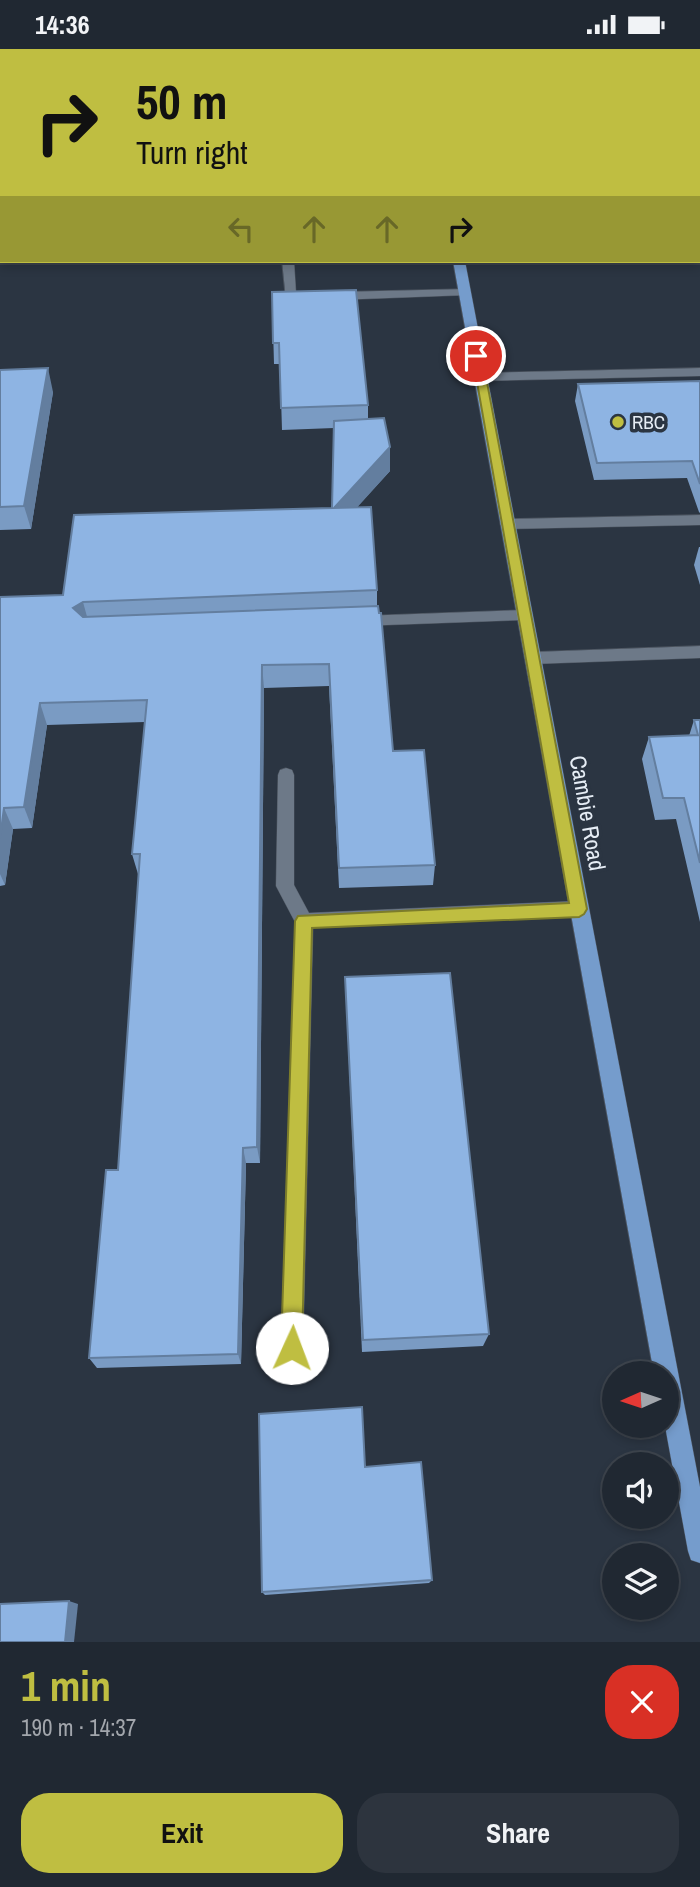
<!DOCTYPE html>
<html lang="en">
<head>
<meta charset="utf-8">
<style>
  :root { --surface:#202832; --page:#2d343e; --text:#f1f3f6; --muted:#a2a6ac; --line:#3d444d; --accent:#bfbe41 }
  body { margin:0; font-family:"Archivo Narrow",sans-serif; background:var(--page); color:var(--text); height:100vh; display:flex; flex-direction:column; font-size:26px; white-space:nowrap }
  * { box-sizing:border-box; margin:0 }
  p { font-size:23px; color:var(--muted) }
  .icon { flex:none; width:38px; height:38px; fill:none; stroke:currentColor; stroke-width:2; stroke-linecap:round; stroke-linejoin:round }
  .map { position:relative; height:1593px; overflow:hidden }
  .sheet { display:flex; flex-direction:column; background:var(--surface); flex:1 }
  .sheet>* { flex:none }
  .top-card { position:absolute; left:0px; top:0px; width:700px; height:214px; box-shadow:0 4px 10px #0003,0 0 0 2px var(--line); background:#bfbe41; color:#111; overflow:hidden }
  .needle { width:46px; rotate:267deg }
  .buttons { position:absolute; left:602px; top:1312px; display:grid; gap:14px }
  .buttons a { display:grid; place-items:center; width:77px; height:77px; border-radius:50%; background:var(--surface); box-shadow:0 4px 10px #0003,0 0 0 2px var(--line); font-size:35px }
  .pin { position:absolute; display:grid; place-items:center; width:60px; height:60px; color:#fff; margin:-30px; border:4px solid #fff; border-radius:50%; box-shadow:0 2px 7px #0007 }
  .me { position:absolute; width:77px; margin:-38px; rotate:2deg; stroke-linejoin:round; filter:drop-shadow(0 0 5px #0008) }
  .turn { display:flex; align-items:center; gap:24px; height:147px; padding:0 21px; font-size:32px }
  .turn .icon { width:91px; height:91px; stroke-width:2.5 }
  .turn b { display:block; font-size:49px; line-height:60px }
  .lanes { display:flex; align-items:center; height:66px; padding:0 21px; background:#0003; justify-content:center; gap:35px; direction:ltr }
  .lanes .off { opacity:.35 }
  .round { display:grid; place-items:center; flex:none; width:74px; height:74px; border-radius:28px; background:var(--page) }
  .headline { display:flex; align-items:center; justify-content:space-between; height:119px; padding:0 21px }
  h1 { font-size:42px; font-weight:800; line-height:52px; color:var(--accent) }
  .cta { display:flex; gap:14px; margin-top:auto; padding:14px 21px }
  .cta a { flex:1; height:80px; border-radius:28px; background:var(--accent); color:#111; font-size:28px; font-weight:800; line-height:80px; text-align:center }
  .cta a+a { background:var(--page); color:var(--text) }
  .status { display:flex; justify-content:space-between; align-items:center; height:49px; padding:0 35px; background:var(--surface); direction:ltr }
  .status svg { height:19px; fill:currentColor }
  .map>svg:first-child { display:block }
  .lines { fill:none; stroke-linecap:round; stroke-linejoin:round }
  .minor-casing { stroke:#4b535e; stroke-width:1 }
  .major-casing { stroke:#4b535e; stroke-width:1 }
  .minor { fill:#6d7988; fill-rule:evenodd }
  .major { fill:#759ccc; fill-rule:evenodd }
  .wall { fill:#7a9bc3 }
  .shaded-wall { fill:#637e9f }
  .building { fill:#8eb4e3; stroke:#637e9f; stroke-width:2 }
  .route { fill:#bfbe41; stroke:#7c7c2a; stroke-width:2 }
  .poi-dot { fill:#bfbe41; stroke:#2b3542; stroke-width:2.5 }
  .labels { text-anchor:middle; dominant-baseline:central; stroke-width:7; stroke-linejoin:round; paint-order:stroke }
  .far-poi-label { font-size:19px; fill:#e6edf5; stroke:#2b3542; text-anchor:start }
  .street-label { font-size:23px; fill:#e6edf5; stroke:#2b3542 }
</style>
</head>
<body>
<div class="status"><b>14:36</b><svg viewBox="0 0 49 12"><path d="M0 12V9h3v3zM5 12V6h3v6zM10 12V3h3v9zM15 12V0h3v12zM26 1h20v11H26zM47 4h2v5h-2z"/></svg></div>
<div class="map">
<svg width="700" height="1593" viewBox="0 0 700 1593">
  <rect width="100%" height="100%" fill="#2b3542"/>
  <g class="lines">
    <defs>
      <g id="minor">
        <rect x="698" y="58" width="2" height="7"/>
        <rect x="698" y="100" width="2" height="6"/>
        <polygon points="282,212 294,212 296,244 312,244 312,250 286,251"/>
        <polygon points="465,240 471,244 469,246 336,251 330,247 336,243"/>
        <polygon points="700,319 700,327 480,332 474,328 480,324"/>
        <polygon points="700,466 700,476 507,480 500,475 507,470"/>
        <polygon points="524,561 532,566 524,571 360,577 352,572 360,567"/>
        <polygon points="700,597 700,609 533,615 525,609 533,603"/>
        <polygon points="286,719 292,721 294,726 294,836 309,864 578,852 584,855 587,860 584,865 578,868 313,879 303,1299 300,1307 292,1310 284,1307 281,1299 295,873 276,837 278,726 280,721"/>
      </g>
      <g id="major">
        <rect x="418" y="0" width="10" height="2"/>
        <polygon points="453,212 465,212 700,1438 700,1514 691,1511 688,1502 665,1377 667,1325 654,1325"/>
      </g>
    </defs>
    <use href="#minor" class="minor-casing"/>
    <use href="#major" class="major-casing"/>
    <use href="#minor" class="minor"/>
    <use href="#major" class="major"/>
  </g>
  <g class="wall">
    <polygon points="0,0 308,0 308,2 2,2 2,141 0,142"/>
    <polygon points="688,0 700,0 700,19 698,19 698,2 689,2"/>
    <polygon points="272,243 368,356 368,370 390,422 356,459 377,541 377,557 393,702 435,816 433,836 339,839 329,637 264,639 260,1114 246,1114 241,1315 97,1319 89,1309 118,1121 139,825 138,825 132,805 145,673 47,676 32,779 13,780 5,836 0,837 0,548 63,546 332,459 334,379 282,381 280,315 274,315"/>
    <polygon points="0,321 53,343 31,480 0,481"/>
    <polygon points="700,332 700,464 699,463 687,429 594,431 575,352 578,335"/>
    <polygon points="699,498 700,498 700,536 694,516"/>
    <polygon points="694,671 700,671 700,873 676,770 655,771 642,710 649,688 689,687"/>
    <polygon points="345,928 489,1285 483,1297 362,1303"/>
    <polygon points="365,1418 432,1531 429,1534 265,1546 262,1543"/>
  </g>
  <g class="shaded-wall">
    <polygon points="2,119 2,141 0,142 0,120"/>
    <polygon points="48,319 53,343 31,480 24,457"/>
    <polygon points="390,398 390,422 335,483 334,459"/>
    <polygon points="83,553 89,575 73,559"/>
    <polygon points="262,616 264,639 260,1114 257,1098"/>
    <polygon points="40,654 47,676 32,779 24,758"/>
    <polygon points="4,759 13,780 5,836 0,825 0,789"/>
    <polygon points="243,1099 246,1114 241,1315 238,1305"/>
    <polygon points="69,1552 78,1555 74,1593 65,1593"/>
  </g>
  <g class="building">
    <polygon points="0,0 162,0 162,2 2,2 2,119 0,120"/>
    <rect x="245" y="0" width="55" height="2"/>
    <polygon points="487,0 639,0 640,2 488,2"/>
    <polygon points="356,241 368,356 281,359 279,294 273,294 272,243"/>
    <polygon points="48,319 24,457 0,458 0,321"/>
    <polygon points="700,332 700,435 692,412 597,414 578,335"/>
    <polygon points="384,369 390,398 334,459 371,458 377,541 83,553 73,559 83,568 378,557 379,564 381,564 393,702 424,701 435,816 339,819 329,615 262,616 257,1098 243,1099 238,1305 89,1309 106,1121 118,1121 140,805 132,805 147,651 40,654 24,758 4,759 0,789 0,548 63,546 74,466 332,459 334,372"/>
    <polygon points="694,671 700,671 700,814 684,749 663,749 649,688 698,686"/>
    <polygon points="450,924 489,1285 363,1291 345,928"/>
    <polygon points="362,1358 365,1418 421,1413 432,1531 262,1543 259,1365"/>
    <polygon points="69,1552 65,1593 0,1593 0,1555"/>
  </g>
  <polygon class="route" points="472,305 482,307 587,860 584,865 579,868 312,879 302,1299 299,1306 292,1309 284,1306 281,1299 295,872 298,867 569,854"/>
  <circle class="poi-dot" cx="618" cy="373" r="7"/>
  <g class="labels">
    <g class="far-poi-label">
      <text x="632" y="373">RBC</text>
    </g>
    <g class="street-label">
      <text transform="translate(588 764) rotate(80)">Cambie Road</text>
    </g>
  </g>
</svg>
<div class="buttons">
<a><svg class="needle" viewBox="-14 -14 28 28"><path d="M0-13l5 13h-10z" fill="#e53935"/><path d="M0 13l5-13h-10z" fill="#a2a6ac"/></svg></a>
<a><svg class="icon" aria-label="sound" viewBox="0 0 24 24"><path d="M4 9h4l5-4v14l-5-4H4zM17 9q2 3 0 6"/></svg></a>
<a><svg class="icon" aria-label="layers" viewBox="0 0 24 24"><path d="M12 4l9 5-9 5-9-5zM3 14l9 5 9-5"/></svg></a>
</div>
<div class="pin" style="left:476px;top:307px;background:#d93025"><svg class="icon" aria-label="arrive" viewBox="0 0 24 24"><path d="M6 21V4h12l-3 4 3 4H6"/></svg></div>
<svg class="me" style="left:292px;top:1299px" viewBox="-20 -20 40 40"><circle r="19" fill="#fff"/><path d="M0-13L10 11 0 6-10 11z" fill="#bfbe41"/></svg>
<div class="top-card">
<div class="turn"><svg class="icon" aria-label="right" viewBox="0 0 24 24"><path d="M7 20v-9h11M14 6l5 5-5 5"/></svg><div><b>50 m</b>Turn right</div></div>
<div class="lanes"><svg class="icon off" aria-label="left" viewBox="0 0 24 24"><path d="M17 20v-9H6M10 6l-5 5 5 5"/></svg><svg class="icon off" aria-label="ahead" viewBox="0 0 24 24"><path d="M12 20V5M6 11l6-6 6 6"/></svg><svg class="icon off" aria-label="ahead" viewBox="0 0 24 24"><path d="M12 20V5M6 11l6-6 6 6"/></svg><svg class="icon" aria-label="right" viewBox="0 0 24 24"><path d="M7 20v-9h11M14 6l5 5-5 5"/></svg></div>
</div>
</div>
<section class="sheet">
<div class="headline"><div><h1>1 min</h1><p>190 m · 14:37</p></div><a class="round" style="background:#d93025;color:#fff"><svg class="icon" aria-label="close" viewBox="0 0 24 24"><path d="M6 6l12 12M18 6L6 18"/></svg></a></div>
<div class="cta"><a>Exit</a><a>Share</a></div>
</section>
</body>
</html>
